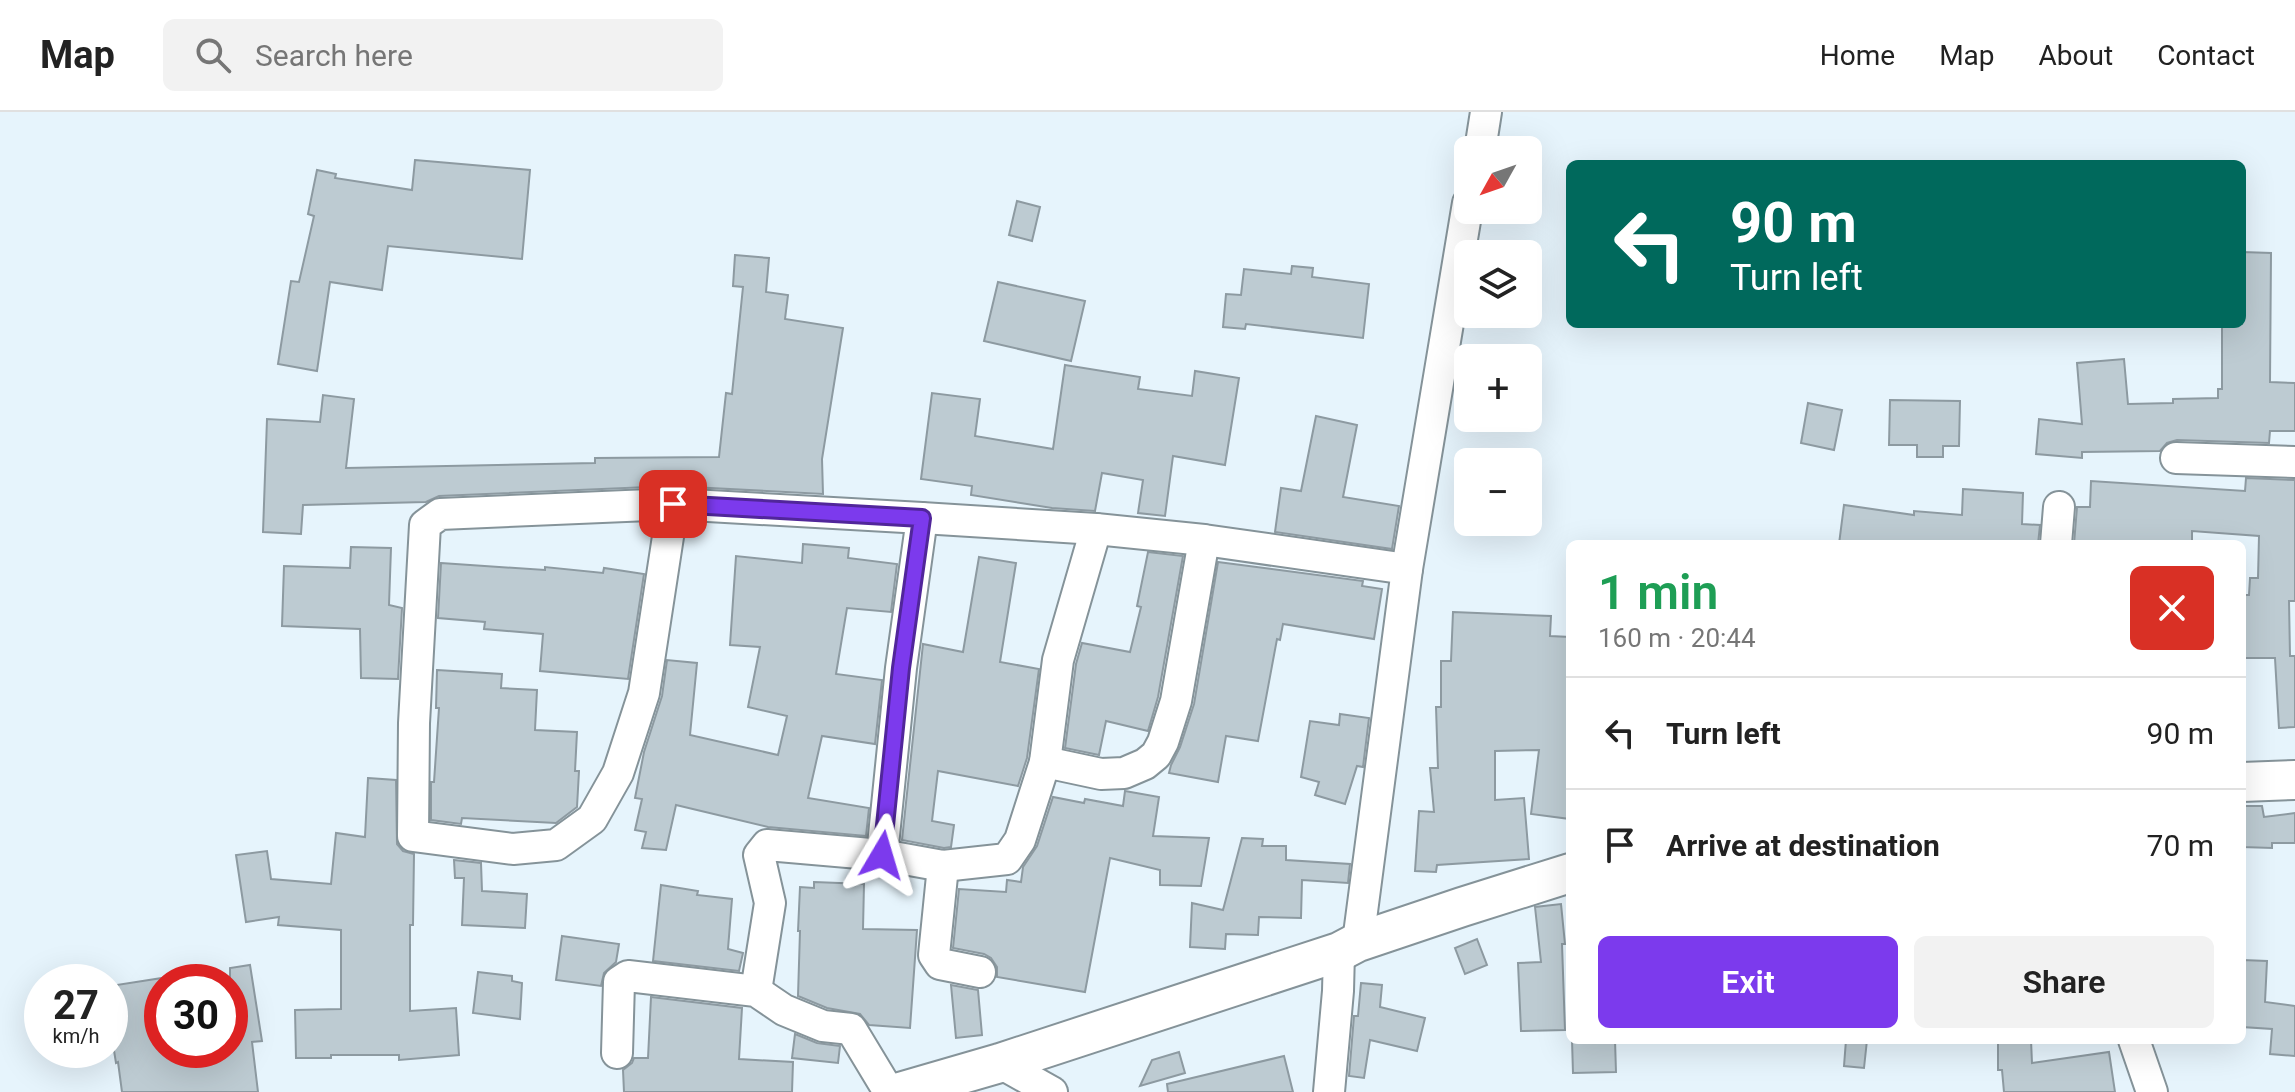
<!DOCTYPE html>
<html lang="en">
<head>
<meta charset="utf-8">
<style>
  :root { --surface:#fff; --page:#f2f2f2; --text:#222; --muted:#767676; --line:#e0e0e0; --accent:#7c3aed }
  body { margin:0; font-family:Roboto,sans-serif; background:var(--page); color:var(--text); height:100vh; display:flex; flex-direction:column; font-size:30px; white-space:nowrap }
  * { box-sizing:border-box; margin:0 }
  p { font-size:26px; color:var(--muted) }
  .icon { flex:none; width:44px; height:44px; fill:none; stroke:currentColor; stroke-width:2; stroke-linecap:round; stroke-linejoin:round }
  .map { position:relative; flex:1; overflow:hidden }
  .panel { position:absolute; left:1566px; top:428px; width:680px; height:504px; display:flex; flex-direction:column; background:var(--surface); border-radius:12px; box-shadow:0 8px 32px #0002 }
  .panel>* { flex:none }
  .top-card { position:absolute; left:1566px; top:48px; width:680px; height:168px; border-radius:12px; box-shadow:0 8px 32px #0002; background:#00695c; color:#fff; overflow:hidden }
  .needle { width:52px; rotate:230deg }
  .buttons { position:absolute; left:1454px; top:24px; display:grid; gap:16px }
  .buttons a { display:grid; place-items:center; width:88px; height:88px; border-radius:12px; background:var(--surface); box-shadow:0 8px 32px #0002; font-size:40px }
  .speed { position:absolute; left:24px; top:852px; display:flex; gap:16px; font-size:40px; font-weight:700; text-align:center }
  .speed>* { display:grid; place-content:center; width:104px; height:104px; border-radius:50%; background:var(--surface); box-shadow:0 8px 32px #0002; line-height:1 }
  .speed small { font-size:20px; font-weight:400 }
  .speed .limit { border:12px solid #d22; background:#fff; color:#111 }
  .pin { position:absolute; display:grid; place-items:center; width:68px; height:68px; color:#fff; margin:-34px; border-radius:16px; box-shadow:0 4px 12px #0006 }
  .me { position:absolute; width:88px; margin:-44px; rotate:7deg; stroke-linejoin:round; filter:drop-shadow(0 0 6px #0008) }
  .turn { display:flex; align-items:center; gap:28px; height:168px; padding:0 32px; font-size:36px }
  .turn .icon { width:104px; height:104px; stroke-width:2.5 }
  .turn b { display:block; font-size:56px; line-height:68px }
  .round { display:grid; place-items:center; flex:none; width:84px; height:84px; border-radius:12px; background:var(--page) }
  .head { display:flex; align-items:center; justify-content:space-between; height:136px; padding:0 32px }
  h1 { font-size:48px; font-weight:600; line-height:60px; color:#1e9e55 }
  .button { display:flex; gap:16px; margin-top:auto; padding:16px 32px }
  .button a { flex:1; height:92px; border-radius:12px; background:var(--accent); color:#fff; font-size:32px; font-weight:600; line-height:92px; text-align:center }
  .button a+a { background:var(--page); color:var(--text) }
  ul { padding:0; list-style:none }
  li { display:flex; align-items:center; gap:24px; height:112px; padding:0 32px; border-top:2px solid var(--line) }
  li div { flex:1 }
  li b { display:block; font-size:30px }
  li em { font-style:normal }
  header { display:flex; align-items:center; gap:48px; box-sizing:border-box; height:112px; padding:0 40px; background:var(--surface); border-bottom:2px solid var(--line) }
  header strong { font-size:38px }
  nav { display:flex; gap:44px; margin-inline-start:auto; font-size:28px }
  .search { width:560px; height:72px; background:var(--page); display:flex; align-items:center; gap:20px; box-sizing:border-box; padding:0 28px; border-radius:12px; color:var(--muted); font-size:30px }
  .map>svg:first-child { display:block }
  .building { fill:#bdcbd2; stroke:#8d9aa1; stroke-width:2 }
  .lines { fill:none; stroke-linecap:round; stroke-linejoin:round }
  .minor-casing { stroke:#859399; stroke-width:34 }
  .major-casing { stroke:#859399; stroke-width:42 }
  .minor { stroke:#fff; stroke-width:30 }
  .major { stroke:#fff; stroke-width:38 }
  .route-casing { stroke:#51269a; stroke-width:20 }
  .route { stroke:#7c3aed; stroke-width:14 }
</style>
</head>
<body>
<header>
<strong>Map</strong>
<div class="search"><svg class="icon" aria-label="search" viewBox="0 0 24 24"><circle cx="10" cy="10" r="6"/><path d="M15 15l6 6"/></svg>Search here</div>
<nav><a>Home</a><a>Map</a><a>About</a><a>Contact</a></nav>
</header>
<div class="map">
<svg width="2295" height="980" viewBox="0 0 2295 980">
  <rect width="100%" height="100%" fill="#e6f4fc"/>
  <g class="building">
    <polygon points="415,48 530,58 522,147 388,134 382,178 330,170 317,259 278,252 291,169 299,170 314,104 308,102 317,58 336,62 335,66 412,78"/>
    <polygon points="1017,89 1040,95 1032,129 1009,123"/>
    <polygon points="2242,140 2271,141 2270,270 2295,271 2295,319 2270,319 2269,331 2177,328 2167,331 2160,339 2082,340 2082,346 2036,342 2039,307 2082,312 2077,251 2124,247 2128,292 2173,291 2173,287 2218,286 2218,277 2222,277 2222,212 2242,212"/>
    <polygon points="735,143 769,146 766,180 788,183 785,207 843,216 822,347 823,382 672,374 439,384 426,390 303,393 301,422 263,420 267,307 320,310 323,283 354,287 346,356 595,351 595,346 719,345 726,281 732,282 743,175 733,174"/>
    <polygon points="1292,154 1313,156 1312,165 1369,172 1363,226 1246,212 1245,217 1223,215 1226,182 1241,183 1244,157 1291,162"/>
    <polygon points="998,170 1085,189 1071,249 984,229"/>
    <polygon points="1065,253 1140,265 1138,277 1192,284 1195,259 1239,266 1225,353 1173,344 1165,404 1138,401 1143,368 1102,361 1095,399 1052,396 971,383 972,374 921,367 932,281 980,287 975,324 1053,337"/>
    <polygon points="1890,288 1960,289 1959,334 1943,334 1943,345 1917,345 1917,333 1889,333"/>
    <polygon points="1808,291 1842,298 1834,338 1801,331"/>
    <polygon points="1316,304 1357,313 1343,385 1399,394 1392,437 1275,420 1281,376 1301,379"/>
    <polygon points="2246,366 2295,368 2295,489 2289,489 2290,544 2295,544 2295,615 2279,616 2275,546 2242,546 2242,483 2249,483 2250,466 2258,466 2259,424 2192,419 2192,432 2074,432 2077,395 2090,395 2091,369 2245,379"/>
    <polygon points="1963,377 2023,381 2022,412 2040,413 2038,432 1839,432 1844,393 1914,403 1914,399 1962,403"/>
    <polygon points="803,432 849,436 848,446 897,452 891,500 847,496 836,562 882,568 875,632 822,624 808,686 869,696 866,724 768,715 676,693 666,738 642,736 646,720 635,718 642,687 635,686 644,640 662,584 667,548 697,551 690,623 778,643 787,604 748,595 760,535 730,533 736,444 802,451"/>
    <polygon points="351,435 391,436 389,493 402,496 398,567 361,566 360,517 282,514 284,454 350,456"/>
    <polygon points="1148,440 1183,444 1158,585 1148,619 1106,609 1099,643 1065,636 1076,552 1082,531 1130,540 1141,495 1137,494"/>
    <polygon points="979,445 1016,451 1000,550 1039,557 1027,646 1018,674 938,659 932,709 954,713 951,735 944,736 902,728 923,532 963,540"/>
    <polygon points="1218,450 1363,469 1362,474 1382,477 1374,527 1283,512 1280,528 1277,527 1258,629 1226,624 1218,670 1169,661 1171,653 1180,635 1194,592"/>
    <polygon points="441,451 545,458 545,455 603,461 604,456 644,462 628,567 540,559 543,522 484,517 485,510 438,506"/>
    <polygon points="1453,500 1551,504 1550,524 1570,525 1570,707 1531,702 1539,638 1495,639 1495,688 1524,686 1529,747 1437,753 1436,760 1415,759 1419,699 1434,700 1430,656 1438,656 1436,595 1441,595 1441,549 1451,549"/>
    <polygon points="437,558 502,562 501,576 537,578 535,618 577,620 575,659 579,659 577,695 556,711 462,706 461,712 431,708 431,670 434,670 439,596 436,596"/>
    <polygon points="1340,602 1369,606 1363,655 1357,654 1345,692 1315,683 1319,670 1301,665 1310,609 1339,613"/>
    <polygon points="368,666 396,668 397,732 403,739 414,742 413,813 410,813 410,899 456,896 459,943 399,948 399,943 331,943 331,946 296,946 295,898 341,897 341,818 278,813 279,805 246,810 236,743 267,739 271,767 331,772 336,721 365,725"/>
    <polygon points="1125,679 1159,685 1153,724 1209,726 1201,774 1160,773 1160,758 1110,746 1085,880 997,865 997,855 991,846 984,842 953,836 959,777 1006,780 1007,768 1021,770 1023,755 1037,734 1053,685 1084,691 1085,687 1123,694"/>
    <polygon points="2242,694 2262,694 2264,705 2295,701 2295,731 2272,731 2272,736 2242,735"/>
    <polygon points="1242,726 1263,727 1262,734 1286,734 1286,748 1350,752 1348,771 1302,768 1301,806 1259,805 1258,823 1226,822 1225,837 1190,835 1192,791 1223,798"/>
    <polygon points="454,748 481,751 482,779 527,782 525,816 462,813 464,766 455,766"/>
    <polygon points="814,770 864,772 863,817 917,818 910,916 869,913 860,902 827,896 798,884 800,819 798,819 800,775 814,776"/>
    <polygon points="661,773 698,779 697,783 732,787 728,837 743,841 739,859 653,849"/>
    <polygon points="1561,792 1565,832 1562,832 1565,918 1521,919 1518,851 1541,850 1535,795"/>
    <polygon points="562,824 619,832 616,850 604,861 601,874 556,868"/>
    <polygon points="1477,827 1487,853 1465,862 1455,836"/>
    <polygon points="2242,848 2267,849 2265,890 2295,894 2295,944 2270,942 2272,917 2242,915"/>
    <polygon points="250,853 262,929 252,930 258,980 122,980 118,950 116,951 110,914 110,874 162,866 162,938 230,938 230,856"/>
    <polygon points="478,860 512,864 512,869 522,871 520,907 473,901"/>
    <polygon points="1361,871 1382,873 1380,895 1425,906 1417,939 1370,928 1364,966 1349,964 1354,904 1358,904"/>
    <polygon points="951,873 978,878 982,923 956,926"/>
    <polygon points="651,885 742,896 739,947 793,950 792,980 624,980 623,958 632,951 634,946 648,946"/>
    <polygon points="795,922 817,931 840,934 838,951 792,946"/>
    <polygon points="1572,928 1615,928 1616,960 1573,961"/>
    <polygon points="1846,928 1867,928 1864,956 1844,954"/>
    <polygon points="1998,928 2031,928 2032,951 2109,940 2115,980 2004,980 2002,958 1998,958"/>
    <polygon points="1179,940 1185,961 1140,974 1152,948"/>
    <polygon points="1284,944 1293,980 1168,980 1167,972"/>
  </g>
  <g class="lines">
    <defs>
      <g id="minor">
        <polyline points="1480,38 1486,0"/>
        <polyline points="2176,346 2295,350"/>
        <polyline points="673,392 644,581 618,661 592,707 556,733 513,737 413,724 414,611 425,413 440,402 673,392 922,406 1096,417 1204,428 1407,457"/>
        <polyline points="2056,432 2059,395"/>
        <polyline points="1045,650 1101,662 1124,661 1145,652 1156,643 1163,630 1176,589 1204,428"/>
        <polyline points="882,743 943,754 1007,747 1020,728 1045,650 1058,548 1096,417"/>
        <polyline points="943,754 934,843 940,852 980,860"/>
        <polyline points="1358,830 1407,457 1468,91"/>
        <polyline points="756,879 770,791 759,743 767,733 882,743 901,556 922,406"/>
        <polyline points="2134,928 2152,980"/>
        <polyline points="617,941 619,870 628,864 756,879 784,898 823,914 851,917 889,980"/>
        <polyline points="1000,951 1052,980"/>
        <polyline points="1329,980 1338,879 1339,840"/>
      </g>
      <g id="major">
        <polyline points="2242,670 2295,668"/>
        <polyline points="900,980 1000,951 1339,840 1358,830 1462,795 1570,761"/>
      </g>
    </defs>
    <use href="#minor" class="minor-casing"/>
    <use href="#major" class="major-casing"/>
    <use href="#minor" class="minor"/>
    <use href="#major" class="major"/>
  </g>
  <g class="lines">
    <defs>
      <polyline id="route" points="673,392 922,406 901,556 882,743"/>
    </defs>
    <use href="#route" class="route-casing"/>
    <use href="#route" class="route"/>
  </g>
</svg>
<div class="buttons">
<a><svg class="needle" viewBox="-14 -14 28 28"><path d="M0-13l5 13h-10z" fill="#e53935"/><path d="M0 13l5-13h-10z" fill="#767676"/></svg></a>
<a><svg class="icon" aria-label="layers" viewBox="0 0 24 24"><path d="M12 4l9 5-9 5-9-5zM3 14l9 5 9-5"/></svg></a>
<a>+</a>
<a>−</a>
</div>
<div class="speed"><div>27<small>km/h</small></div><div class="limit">30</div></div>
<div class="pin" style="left:673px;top:392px;background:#d93025"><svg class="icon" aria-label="arrive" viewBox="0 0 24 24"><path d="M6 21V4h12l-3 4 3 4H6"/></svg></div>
<svg class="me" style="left:882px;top:743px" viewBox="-20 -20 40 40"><path d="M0-17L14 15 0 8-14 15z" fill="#7c3aed" stroke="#fff" stroke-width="4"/></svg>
<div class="top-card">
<div class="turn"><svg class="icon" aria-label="left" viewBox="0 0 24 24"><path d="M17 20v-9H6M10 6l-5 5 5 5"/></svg><div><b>90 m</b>Turn left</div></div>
</div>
<section class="panel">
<div class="head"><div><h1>1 min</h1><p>160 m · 20:44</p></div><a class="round" style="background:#d93025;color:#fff"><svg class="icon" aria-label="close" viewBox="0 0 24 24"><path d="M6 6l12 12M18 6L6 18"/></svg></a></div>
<ul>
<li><svg class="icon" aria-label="left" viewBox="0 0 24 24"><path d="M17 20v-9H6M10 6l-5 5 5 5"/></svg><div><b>Turn left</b></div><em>90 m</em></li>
<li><svg class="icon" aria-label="arrive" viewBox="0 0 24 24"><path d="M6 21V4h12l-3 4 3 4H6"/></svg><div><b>Arrive at destination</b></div><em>70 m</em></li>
</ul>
<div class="button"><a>Exit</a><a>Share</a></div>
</section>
</div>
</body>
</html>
